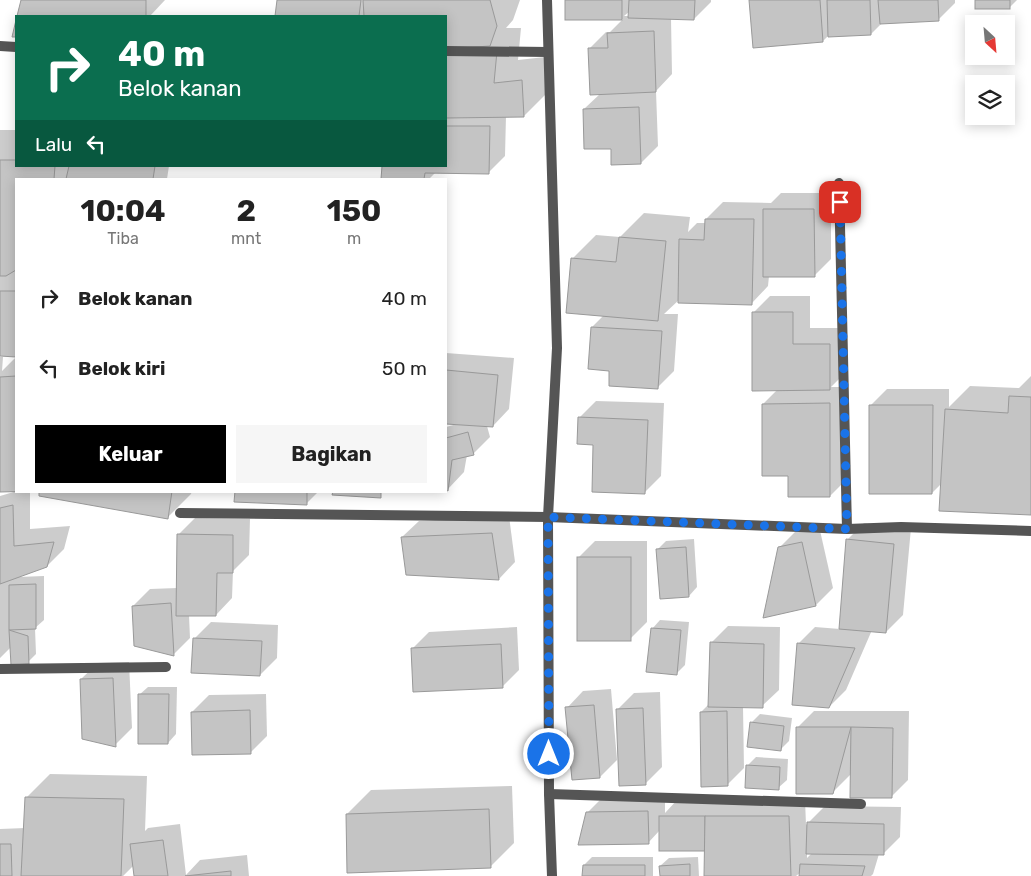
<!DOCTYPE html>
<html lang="id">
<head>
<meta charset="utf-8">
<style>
  :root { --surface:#fff; --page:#f6f6f6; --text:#222; --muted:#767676; --accent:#000 }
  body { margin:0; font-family:Rubik,sans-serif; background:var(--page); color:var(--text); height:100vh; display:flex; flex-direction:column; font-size:19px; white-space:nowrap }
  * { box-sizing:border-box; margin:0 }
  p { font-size:16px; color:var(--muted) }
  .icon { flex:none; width:28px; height:28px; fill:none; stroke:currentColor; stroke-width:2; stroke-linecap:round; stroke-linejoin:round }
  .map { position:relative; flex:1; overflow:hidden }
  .drawer { position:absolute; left:15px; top:178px; width:432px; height:315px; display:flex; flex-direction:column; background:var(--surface); border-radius:0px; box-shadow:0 2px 12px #0003 }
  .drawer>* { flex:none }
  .banner { position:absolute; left:15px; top:15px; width:432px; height:152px; border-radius:0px; box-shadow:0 2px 12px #0003; background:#0b6e4f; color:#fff; overflow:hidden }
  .needle { width:32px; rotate:154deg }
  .buttons { position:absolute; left:965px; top:15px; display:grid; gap:10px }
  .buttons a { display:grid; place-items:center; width:50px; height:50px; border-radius:0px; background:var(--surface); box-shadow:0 2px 12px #0003; font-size:25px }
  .pin { position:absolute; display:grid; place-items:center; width:42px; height:42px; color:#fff; margin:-21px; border-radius:10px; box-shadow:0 2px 8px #0006 }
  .me { position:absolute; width:55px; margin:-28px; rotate:0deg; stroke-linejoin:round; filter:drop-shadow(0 0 4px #0008) }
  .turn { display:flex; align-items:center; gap:18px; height:105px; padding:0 20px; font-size:22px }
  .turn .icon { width:65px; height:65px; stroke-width:2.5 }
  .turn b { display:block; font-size:35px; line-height:42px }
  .then { display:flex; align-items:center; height:48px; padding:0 20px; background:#0003; gap:10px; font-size:19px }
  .eta { display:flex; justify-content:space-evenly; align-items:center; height:85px; text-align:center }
  .eta b { font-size:30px; font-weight:700; line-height:35px }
  .action { display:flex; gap:10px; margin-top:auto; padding:10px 20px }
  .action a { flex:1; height:58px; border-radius:0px; background:var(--accent); color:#fff; font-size:20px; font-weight:700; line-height:58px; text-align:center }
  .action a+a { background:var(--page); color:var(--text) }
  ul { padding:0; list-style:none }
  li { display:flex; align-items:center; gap:15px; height:70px; padding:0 20px }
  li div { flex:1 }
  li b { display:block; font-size:19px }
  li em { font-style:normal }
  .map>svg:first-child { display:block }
  .shadow { fill:#0003; fill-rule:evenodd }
  .building { fill:#c4c4c4; stroke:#999 }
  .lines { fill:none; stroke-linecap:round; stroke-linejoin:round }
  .minor { stroke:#555; stroke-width:10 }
  .route { stroke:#1a73e8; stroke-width:9; stroke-dasharray:0 16.2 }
</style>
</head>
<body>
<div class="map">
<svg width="1031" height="876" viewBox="0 0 1031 876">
  <rect width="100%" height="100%" fill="#fff"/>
  <g class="shadow">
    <polygon points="23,0 165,0 150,16 18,16"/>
    <polygon points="278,0 520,0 513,20 506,28 521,28 518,60 545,57 548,92 524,116 506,116 505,156 488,173 436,172 429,179 383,179 446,166 446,16 276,16"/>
    <path d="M566,0H711V2L694,19L671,18L672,74L656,91L658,146L641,163L612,148L584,109L601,93L589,49L606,32H610L623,19H566ZM630,11V16H624Z"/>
    <polygon points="751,0 955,0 955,3 938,20 883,22 871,34 828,36 823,41"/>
    <polygon points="976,0 1017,0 1010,7"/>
    <polygon points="0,130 16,130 16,166 169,166 167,179 16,179 16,356 0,355"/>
    <polygon points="781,193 831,193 831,259 814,276 769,276 768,286 752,303 680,299 664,314 678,314 674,371 657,388 611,370 592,327 604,315 572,259 596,235 620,237 644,213 690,217 688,232 697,223 706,223 706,219 723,202 771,203"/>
    <polygon points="770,296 810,296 810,328 846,328 846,372 831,387 847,387 847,479 830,496 789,475 763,404 778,389 754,312"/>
    <polygon points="446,353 514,358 509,409 493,426 487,426 490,437 473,454 467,455 464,472 448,489 446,489 446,427 457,424 446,423"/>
    <polygon points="0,357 3,357 2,371 16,357 16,491 0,491"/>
    <polygon points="1031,376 1031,514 942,483 932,493 870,406 887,389 949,389 949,407 970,386 1019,388"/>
    <polygon points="596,401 664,403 661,476 644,493 595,444 579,418"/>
    <polygon points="30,491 30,529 70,526 64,549 47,566 18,577 44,576 44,620 35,628 36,654 28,662 12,646 0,658 0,496 17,491"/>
    <polygon points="41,491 192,491 191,494 167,518"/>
    <polygon points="236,491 319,491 306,504"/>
    <polygon points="509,516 515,562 499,579 402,537 419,521"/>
    <polygon points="195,518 250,519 249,555 233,571 232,598 216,615 189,615 190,638 174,654 133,606 150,589 177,588 178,535"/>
    <polygon points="864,523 911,528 903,615 886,632 872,630 846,690 829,707 799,643 815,627 840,629 847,540"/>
    <polygon points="819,526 833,588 816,605 765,617 780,547 797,530"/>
    <polygon points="694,539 697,587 689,596 657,550 666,541"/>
    <polygon points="595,541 647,541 647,622 630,639 578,558"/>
    <polygon points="660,620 689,622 685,665 676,674 652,629"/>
    <polygon points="211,622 278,625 277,658 260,675 194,639"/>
    <polygon points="728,626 780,627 779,690 762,706 743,706 744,768 727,785 701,712 710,703 711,643"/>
    <polygon points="517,627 519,670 503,686 412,649 429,632"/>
    <polygon points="129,662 132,728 115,745 81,679 98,663"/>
    <polygon points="148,687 177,687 176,734 168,743 139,695"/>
    <polygon points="611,689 617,760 600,777 567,708 583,691"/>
    <polygon points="660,692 662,767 645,784 617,710 634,693"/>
    <polygon points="266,694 267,736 250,753 192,712 209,695"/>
    <polygon points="814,711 909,711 908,780 891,797 851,774 832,793 797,728"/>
    <polygon points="760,714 792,718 789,741 780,750 752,722"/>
    <polygon points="756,757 788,759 787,780 778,788 747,766"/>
    <polygon points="50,774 147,776 145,831 148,828 180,824 186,875 200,860 247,855 249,876 135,876 134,865 123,876 0,876 0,829 25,828 26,798"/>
    <polygon points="512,786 514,843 490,867 347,814 371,790"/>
    <path d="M665,795V813L677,800L805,799L806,825L825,806L901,807L900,837L883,854H879L873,874L871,876H801V872L796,876H705L706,850L660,830L648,843L587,813L604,796ZM807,853H812L807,858Z"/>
    <polygon points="592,857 653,857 653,876 584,876 584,865"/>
    <polygon points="698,857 699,876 661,876 660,866 669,858"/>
  </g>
  <g class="building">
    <polygon points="21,0 146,0 146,16 17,16"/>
    <polygon points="277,0 361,0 359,16 275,16"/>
    <polygon points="363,0 490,0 497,26 490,46 446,49 446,16 364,16"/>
    <rect x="565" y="0" width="57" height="20"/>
    <polygon points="629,0 695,0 694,20 628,18"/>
    <polygon points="749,0 820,0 823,42 753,48"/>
    <polygon points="827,0 870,0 871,35 828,37"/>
    <polygon points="878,0 938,0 939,21 880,24"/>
    <rect x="975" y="0" width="35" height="9"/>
    <polygon points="16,20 16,37 12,37"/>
    <polygon points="654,31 656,92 590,95 588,48 608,48 607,33"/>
    <polygon points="446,51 497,51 494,83 522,80 524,117 446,118"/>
    <polygon points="639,107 641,164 611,165 611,149 584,149 583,109"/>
    <polygon points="446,126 490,126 489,174 425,173 424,179 381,179 382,166 446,166"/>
    <polygon points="0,160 16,160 16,166 55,166 54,179 16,179 16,270 6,276 0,276"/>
    <polygon points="69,166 155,166 153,179 66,179"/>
    <polygon points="763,209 814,209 815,277 763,277"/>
    <polygon points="705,219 754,219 752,305 678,303 679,239 704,240"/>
    <polygon points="619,237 666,241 658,321 566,313 571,258 616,262"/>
    <polygon points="0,291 16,291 16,357 0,356"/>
    <polygon points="752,312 793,312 793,344 830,344 830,390 752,391"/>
    <polygon points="591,327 662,331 658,389 609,386 609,371 588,369"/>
    <polygon points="446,370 498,375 493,427 446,424"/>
    <polygon points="16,376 16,491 34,491 0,492 0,377"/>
    <polygon points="1009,396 1031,397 1031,515 939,511 945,409 1008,413"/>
    <polygon points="830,403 830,497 788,497 788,476 762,476 762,404"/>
    <polygon points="869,405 933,405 932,494 869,494"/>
    <polygon points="578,417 648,420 645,494 592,492 593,445 577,444"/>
    <polygon points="468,432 474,455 452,460 448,491 446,490 446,438"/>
    <polygon points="39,491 172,491 168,519 39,496"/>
    <polygon points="235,491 307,491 307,505 234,502"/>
    <polygon points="333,491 381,491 381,498 332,495"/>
    <polygon points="13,505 14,546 54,542 47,567 0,584 0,508"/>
    <polygon points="492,533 499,580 406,575 401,537"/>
    <polygon points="177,534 233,535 233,573 217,573 216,616 176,616"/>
    <polygon points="846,539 894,544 886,633 839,629"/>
    <polygon points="802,542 816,606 763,618 778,547"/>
    <polygon points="686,547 689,597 660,599 656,549"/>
    <rect x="577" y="557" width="54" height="84"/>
    <polygon points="36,584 36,629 9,630 9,585"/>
    <polygon points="171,603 174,656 134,646 132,606"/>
    <polygon points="651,628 681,630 677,675 646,672"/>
    <polygon points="9,630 28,636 29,664 11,665"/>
    <polygon points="193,638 262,641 260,676 191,673"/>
    <polygon points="710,642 764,644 763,708 708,707"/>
    <polygon points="797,643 855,648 829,708 792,705"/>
    <polygon points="501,644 503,688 413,692 411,648"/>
    <polygon points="113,678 116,747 82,739 80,679"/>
    <polygon points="138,694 169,694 168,744 138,744"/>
    <polygon points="594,705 600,778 572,780 565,707"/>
    <polygon points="643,708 646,785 619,786 616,709"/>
    <polygon points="250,710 251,754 192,755 191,712"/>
    <polygon points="727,711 728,786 701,787 700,712"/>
    <polygon points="750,722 784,726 781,751 747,747"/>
    <polygon points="796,727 851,727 833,794 796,794"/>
    <polygon points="851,727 893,728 892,798 850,798"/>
    <polygon points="746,765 780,767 779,790 745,788"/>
    <polygon points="25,797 124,799 121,876 21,876"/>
    <polygon points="489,809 491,868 347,873 346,814"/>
    <polygon points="648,811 649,844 578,845 586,812"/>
    <rect x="659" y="816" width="46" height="35"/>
    <polygon points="705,816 789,816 791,876 704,876"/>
    <polygon points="807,822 884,824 884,855 806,854"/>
    <polygon points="163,840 168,876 134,876 130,844"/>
    <polygon points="0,844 11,844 12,876 0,876"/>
    <polygon points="690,864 690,876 660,876 659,866"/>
    <polygon points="800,864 865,866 862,876 799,876"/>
    <polygon points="583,865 645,865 645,876 582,876"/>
    <polygon points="231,871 231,876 185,876"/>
  </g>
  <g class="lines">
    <g class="minor">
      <polyline points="547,0 557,348 548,517 549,794 552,876"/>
      <polyline points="0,46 16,47"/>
      <polyline points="446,51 548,52"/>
      <polyline points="839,183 847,529"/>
      <polyline points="180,513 548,517 847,529 901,527 1031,531"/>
      <polyline points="0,669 166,667"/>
      <polyline points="549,794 861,804"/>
    </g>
  </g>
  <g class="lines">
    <polyline class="route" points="549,754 548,517 847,529 840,202"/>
  </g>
</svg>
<div class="buttons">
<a><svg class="needle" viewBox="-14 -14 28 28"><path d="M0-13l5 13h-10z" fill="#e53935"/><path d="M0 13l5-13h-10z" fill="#767676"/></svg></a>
<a><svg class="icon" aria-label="layers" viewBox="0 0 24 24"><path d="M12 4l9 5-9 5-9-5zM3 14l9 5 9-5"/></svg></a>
</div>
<div class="pin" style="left:840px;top:202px;background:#d93025"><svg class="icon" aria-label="arrive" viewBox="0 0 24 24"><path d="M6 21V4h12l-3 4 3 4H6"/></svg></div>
<svg class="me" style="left:549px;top:754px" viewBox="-20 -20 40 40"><circle r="17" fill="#1a73e8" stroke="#fff" stroke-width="3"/><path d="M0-11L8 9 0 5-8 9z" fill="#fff"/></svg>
<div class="banner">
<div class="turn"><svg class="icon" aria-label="right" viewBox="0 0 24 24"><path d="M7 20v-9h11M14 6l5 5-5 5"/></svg><div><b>40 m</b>Belok kanan</div></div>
<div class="then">Lalu<svg class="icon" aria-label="left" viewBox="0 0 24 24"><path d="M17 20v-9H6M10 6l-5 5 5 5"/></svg></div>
</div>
<section class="drawer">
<div class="eta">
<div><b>10:04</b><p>Tiba</p></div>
<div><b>2</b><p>mnt</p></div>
<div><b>150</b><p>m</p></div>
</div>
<ul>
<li><svg class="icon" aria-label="right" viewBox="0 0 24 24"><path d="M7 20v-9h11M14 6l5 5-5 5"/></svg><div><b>Belok kanan</b></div><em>40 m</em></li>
<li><svg class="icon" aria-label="left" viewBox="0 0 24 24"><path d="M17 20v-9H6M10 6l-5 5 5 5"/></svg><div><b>Belok kiri</b></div><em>50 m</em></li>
</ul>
<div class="action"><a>Keluar</a><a>Bagikan</a></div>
</section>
</div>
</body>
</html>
